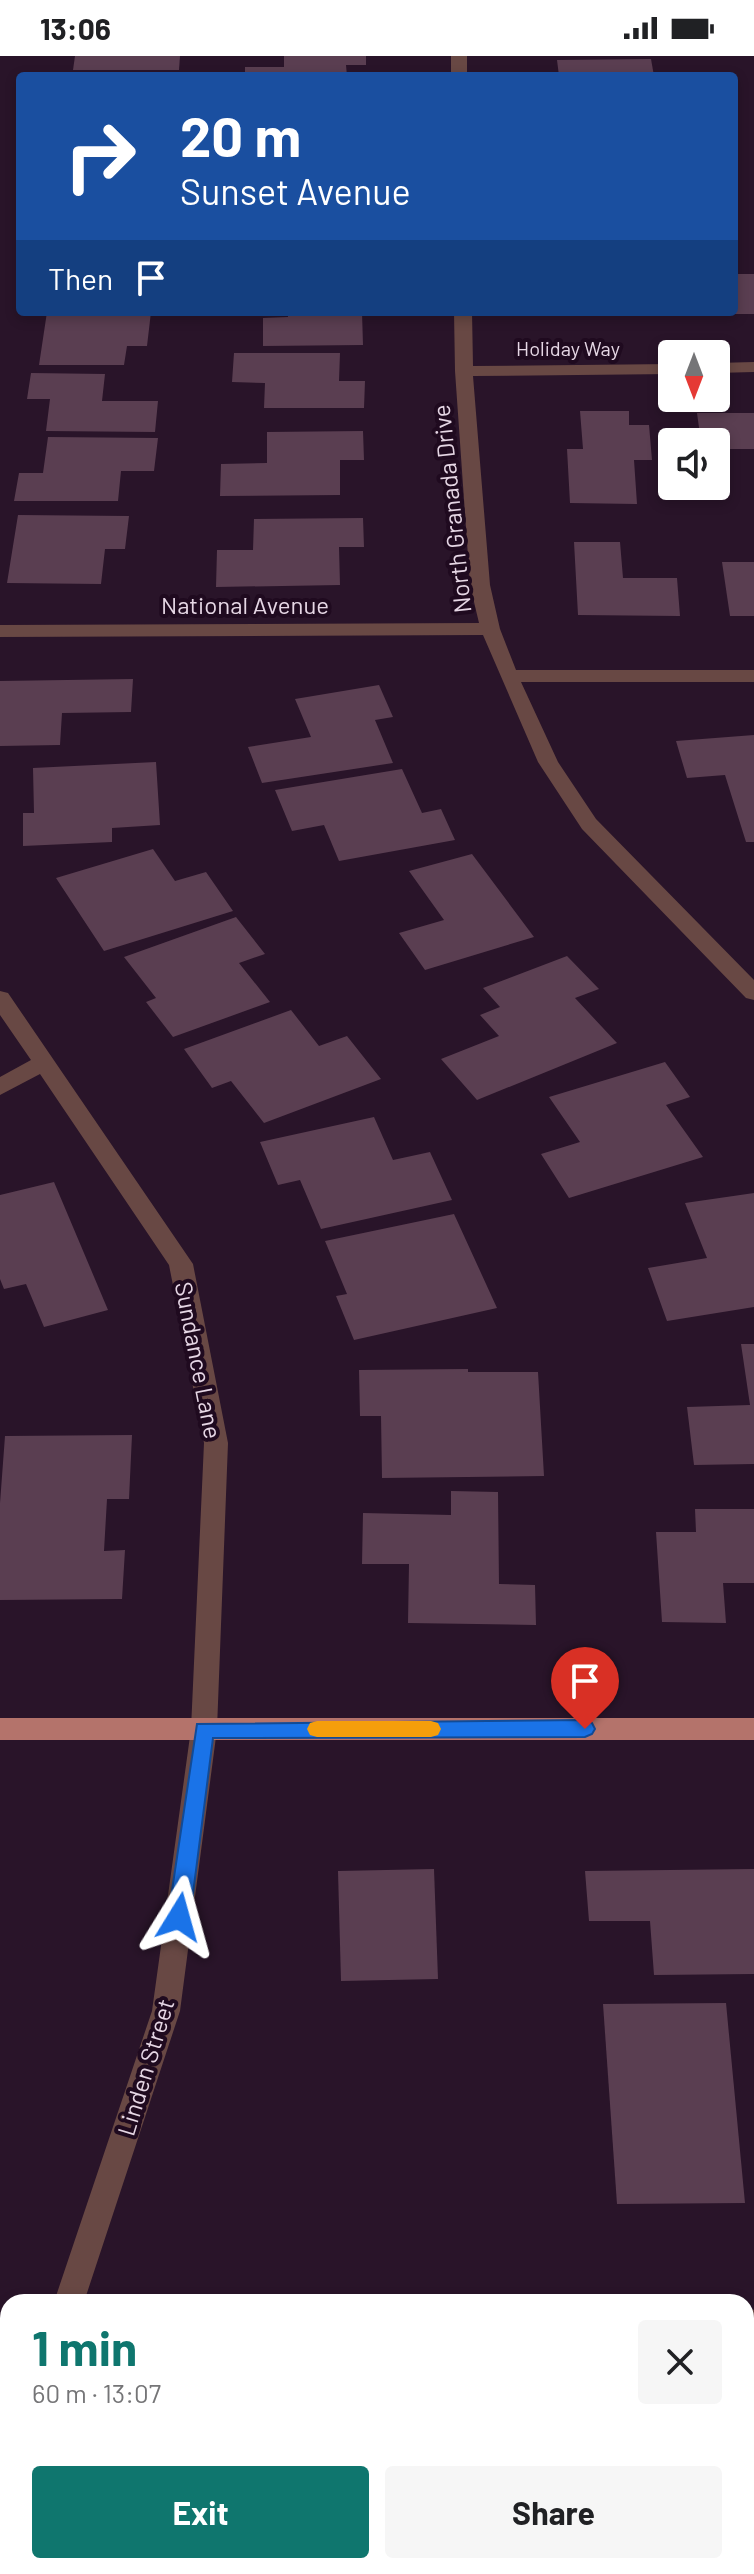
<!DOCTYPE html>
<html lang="en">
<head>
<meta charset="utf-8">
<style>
  :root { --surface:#fff; --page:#f6f6f6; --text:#202124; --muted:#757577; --accent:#0f766e }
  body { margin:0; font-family:Barlow,sans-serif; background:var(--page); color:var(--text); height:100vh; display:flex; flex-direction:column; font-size:30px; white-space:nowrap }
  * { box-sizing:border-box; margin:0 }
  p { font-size:26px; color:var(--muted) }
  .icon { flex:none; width:44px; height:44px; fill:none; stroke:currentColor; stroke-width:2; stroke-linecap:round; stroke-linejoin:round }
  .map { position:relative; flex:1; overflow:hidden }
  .side { position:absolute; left:0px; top:2238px; width:754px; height:280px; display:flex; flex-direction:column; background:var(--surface); border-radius:24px 24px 0 0; box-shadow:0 4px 12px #0003 }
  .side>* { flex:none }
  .guide { position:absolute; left:16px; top:16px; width:722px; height:244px; border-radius:8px; box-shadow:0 4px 12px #0003; background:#1a4fa0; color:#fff; overflow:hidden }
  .needle { width:52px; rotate:180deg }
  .buttons { position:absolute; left:658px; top:284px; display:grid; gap:16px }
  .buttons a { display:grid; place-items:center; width:72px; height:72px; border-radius:8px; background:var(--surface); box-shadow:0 4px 12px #0003; font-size:40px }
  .pin { position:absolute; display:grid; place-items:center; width:68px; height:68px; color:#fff; margin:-82px -34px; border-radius:50% 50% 50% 0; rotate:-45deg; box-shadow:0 0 8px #0007 }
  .pin .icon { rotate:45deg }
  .me { position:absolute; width:88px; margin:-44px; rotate:8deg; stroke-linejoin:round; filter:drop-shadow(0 0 6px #0008) }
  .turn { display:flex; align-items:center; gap:28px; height:168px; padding:0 32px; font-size:36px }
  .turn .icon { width:104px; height:104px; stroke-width:2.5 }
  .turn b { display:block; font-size:56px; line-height:68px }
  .then { display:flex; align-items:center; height:76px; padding:0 32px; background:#0003; gap:16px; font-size:30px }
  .round { display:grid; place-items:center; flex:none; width:84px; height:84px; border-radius:8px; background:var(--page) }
  .headline { display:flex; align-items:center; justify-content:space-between; height:136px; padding:0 32px }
  h1 { font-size:48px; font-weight:700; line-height:60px; color:var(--accent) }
  .button { display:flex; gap:16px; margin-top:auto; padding:16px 32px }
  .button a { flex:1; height:92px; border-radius:8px; background:var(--accent); color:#fff; font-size:32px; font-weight:700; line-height:92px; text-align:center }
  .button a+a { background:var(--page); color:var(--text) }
  .status { display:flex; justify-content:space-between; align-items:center; height:56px; padding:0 40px; background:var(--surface); direction:ltr }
  .status svg { height:22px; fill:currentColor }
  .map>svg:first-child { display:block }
  .building { fill:#5a3e51 }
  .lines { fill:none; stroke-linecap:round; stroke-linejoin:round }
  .minor { fill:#684844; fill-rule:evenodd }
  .major { fill:#b4736b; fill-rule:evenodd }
  .route { fill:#1a73e8; stroke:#114b97; stroke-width:2 }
  .slow { fill:#f59e0b }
  .labels { text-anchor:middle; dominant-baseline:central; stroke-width:8; stroke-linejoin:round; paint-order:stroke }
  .far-street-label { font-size:20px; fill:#e6d7e5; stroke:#1f0a1f }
  .street-label { font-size:24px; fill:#e6d7e5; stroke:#1f0a1f }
</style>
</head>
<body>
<div class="status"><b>13:06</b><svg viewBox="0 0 49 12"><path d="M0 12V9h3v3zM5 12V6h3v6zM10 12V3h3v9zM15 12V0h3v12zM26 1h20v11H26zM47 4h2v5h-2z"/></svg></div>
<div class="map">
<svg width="754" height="2518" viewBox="0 0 754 2518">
  <rect width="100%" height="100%" fill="#291429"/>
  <g class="building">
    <polygon points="75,0 180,0 179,14 73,14"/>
    <polygon points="284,0 366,0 366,9 346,9 347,20 245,20 245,11 284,11"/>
    <polygon points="651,3 654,20 559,20 557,4"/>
    <rect x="734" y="218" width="20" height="40"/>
    <polygon points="47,256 151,256 147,290 127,290 124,309 39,309"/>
    <polygon points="288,256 362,256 363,289 263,290 263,262 288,261"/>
    <rect x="574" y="256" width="50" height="4"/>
    <polygon points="234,297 340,297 339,325 365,325 364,352 264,352 265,327 232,326"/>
    <polygon points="31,317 105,318 102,345 158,345 155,376 46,375 50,343 27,343"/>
    <polygon points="580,355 629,355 629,369 649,369 652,404 634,404 637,448 570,447 567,393 583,393"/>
    <polygon points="697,357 754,357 754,393 716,393 716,386 701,386"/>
    <polygon points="363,375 364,404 340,404 340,439 220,440 221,408 267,407 267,376"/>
    <polygon points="48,381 158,382 154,415 121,415 118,445 14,445 19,417 43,417"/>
    <polygon points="18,459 129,460 125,493 105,493 101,528 7,527"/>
    <polygon points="363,462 364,491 339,491 340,529 216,531 217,494 253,494 254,463"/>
    <polygon points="574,486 620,486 623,522 677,522 680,560 578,559"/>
    <polygon points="722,506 754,506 754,560 730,560"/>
    <polygon points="133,623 131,656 62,657 60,689 0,690 0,625"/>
    <polygon points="379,629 393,661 375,664 393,707 262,727 248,691 311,681 295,643"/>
    <polygon points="754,679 754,786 746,786 725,719 687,722 676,685"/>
    <polygon points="156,706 160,769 112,772 112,786 23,790 23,757 34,757 33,712"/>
    <polygon points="402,713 422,757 441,753 455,784 339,805 324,769 292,775 275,734"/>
    <polygon points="153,793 175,825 206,816 233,855 104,895 56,822"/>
    <polygon points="472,798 534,881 425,914 399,877 444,864 409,815"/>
    <polygon points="236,861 265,898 239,907 270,946 173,981 146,946 156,942 124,901"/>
    <polygon points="567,900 599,933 575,942 617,987 477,1044 441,1003 499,980 480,959 500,951 483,932"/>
    <polygon points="291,954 319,990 347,980 381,1023 264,1067 231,1025 212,1032 184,993"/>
    <polygon points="665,1006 690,1041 666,1049 703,1101 569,1142 541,1098 580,1086 549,1041"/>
    <polygon points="374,1061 393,1104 430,1096 452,1144 321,1173 300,1124 278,1129 260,1086"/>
    <polygon points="54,1126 108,1254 44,1271 26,1228 4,1233 0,1223 0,1139"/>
    <polygon points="754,1137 754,1251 667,1265 648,1212 707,1202 685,1147"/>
    <polygon points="454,1158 497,1252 354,1284 336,1240 347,1238 325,1185"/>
    <polygon points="741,1288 754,1288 754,1408 694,1409 687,1351 750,1349"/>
    <polygon points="468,1313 468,1316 538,1316 544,1420 382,1422 381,1360 360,1360 359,1314"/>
    <polygon points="132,1379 129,1443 107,1443 104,1495 125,1494 122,1543 0,1544 0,1447 5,1380"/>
    <polygon points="451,1435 498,1436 499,1528 535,1529 536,1569 408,1567 409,1508 362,1508 363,1457 451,1459"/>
    <polygon points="695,1453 754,1453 754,1527 723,1527 726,1567 662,1566 656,1476 696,1476"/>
    <polygon points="434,1813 438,1923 341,1925 338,1815"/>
    <polygon points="754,1813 754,1918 654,1919 650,1865 589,1865 585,1815"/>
    <polygon points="726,1947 745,2147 617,2148 603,1948"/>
  </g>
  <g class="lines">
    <g class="minor">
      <rect x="451" y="0" width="16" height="20"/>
      <polygon points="454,256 472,256 473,310 672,308 672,318 473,320 490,529 500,573 516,614 754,614 754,626 521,626 558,706 596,763 754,924 754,944 746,942 582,773 538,706 483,579 0,581 0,569 479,567 470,529 455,315"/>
      <polygon points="754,306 754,316 716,317 716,307"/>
      <polygon points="0,935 8,937 193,1208 228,1387 217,1673 180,1955 84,2246 54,2246 152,1955 191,1673 204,1387 169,1209 40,1018 0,1039 0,1021 31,1004 0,959"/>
      <polygon points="746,2251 754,2254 754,2298 746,2295"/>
      <polygon points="8,2411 8,2461 0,2465 0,2414"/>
    </g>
    <rect class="major" x="0" y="1662" width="754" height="22"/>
  </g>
  <polygon class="route" points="585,1664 592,1667 595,1673 592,1678 585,1681 213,1682 190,1861 187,1868 179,1870 171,1868 168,1861 197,1668"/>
  <polygon class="slow" points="317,1665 431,1665 438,1667 441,1673 438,1679 431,1681 317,1681 310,1679 307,1673 310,1667"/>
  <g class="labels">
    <g class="far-street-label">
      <text x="568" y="292">Holiday Way</text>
    </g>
    <g class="street-label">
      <text transform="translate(451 453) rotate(-96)">North Granada Drive</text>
      <text x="245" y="548">National Avenue</text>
      <text transform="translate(199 1304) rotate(79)">Sundance Lane</text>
      <text transform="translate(145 2011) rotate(-73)">Linden Street</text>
    </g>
  </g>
</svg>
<div class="buttons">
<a><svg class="needle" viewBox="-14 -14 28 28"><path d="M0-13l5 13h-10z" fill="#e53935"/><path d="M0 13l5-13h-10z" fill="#757577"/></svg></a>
<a><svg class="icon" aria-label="sound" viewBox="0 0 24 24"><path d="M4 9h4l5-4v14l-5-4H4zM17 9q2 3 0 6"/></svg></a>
</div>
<div class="pin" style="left:585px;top:1673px;background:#d93025"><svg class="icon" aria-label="arrive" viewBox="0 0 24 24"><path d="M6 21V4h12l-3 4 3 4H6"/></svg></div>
<svg class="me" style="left:179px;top:1861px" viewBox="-20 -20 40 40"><path d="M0-17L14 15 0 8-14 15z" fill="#1a73e8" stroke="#fff" stroke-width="4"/></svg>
<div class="guide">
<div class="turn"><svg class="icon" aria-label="right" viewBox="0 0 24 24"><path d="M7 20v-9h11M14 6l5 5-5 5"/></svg><div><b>20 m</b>Sunset Avenue</div></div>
<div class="then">Then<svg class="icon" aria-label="arrive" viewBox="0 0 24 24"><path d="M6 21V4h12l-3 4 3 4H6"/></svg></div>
</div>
<section class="side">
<div class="headline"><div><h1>1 min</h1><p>60 m · 13:07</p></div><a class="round"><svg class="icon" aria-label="close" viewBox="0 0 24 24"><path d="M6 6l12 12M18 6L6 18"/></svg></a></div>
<div class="button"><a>Exit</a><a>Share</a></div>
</section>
</div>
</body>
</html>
